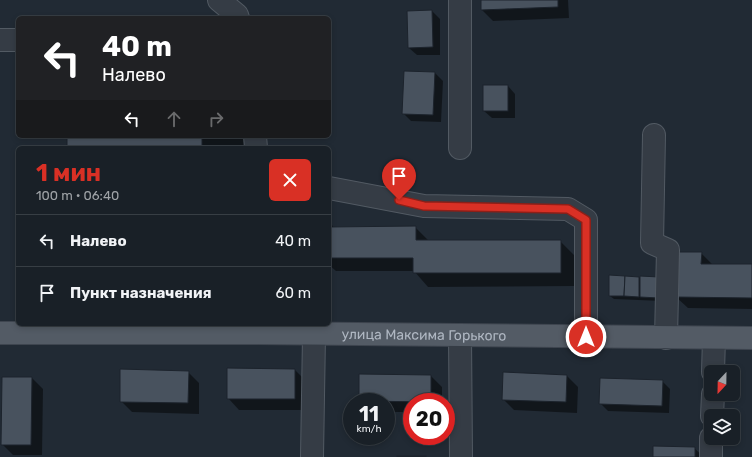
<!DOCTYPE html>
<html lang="ru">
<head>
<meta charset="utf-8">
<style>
  :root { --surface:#192027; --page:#262d33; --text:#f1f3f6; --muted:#9fa3a7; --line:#373e44; --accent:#d93025 }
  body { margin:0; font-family:Rubik,sans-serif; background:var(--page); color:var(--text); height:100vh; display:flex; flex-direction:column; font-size:15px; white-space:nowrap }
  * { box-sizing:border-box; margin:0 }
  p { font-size:13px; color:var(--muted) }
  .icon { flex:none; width:22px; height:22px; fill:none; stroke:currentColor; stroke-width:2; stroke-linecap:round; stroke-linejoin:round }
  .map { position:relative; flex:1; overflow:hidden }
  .panel { position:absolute; left:16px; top:146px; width:315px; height:180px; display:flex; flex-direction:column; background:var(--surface); border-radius:6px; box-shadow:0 2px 6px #0003,0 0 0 1px var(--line) }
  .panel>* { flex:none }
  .top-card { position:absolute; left:16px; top:16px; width:315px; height:122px; border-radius:6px; box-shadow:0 2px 6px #0003,0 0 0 1px var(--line); background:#202124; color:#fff; overflow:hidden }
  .needle { width:26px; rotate:202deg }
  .controls { position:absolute; left:704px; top:365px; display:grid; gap:8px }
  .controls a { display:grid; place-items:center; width:36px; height:36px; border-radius:6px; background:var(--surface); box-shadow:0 2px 6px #0003,0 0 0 1px var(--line); font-size:20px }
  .speed { position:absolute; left:343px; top:393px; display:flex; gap:8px; font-size:20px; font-weight:700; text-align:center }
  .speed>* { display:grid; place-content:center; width:52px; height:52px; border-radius:50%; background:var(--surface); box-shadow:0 2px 6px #0003,0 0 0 1px var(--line); line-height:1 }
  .speed small { font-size:10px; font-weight:400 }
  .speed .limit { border:6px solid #d22; background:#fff; color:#111 }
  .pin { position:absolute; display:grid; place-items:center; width:34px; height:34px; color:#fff; margin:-41px -17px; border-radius:50% 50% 50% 0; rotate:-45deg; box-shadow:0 0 4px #0007 }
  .pin .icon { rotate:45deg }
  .me { position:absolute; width:44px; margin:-22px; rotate:0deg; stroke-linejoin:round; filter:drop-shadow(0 0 3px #0008) }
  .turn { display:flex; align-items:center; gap:14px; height:84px; padding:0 20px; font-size:18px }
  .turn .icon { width:52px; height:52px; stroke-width:2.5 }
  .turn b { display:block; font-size:28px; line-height:34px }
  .lanes { display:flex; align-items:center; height:38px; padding:0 20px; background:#0003; justify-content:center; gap:20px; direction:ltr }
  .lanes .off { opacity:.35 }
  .round { display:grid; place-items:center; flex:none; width:42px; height:42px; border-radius:6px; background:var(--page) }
  .headline { display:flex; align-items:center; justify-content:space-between; height:68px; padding:0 20px }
  h1 { font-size:24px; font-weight:700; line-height:30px; color:var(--accent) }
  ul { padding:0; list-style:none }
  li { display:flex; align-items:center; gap:12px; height:52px; padding:0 20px; border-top:1px solid var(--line) }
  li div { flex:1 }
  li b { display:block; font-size:15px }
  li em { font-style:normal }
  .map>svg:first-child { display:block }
  .shadow { fill:#0007 }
  .building { fill:#48525e; stroke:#1c232c }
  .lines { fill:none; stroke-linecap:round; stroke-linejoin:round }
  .minor-casing { stroke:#525a63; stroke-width:24 }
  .major-casing { stroke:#3e454f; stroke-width:24 }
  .minor { stroke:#353c45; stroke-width:22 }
  .major { stroke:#535b65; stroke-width:22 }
  .route-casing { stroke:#8d1f18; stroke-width:10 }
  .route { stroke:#d93025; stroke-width:7 }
  .labels { text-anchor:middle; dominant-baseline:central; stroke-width:4; stroke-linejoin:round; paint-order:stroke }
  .street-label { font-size:14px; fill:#afb7c2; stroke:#1a212a }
</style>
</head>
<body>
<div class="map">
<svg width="752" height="457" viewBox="0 0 752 457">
  <rect width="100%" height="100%" fill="#212a34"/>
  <g class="shadow">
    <polygon points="482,0 568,0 569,18 493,21 482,10"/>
    <polygon points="432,11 440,19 440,55 417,55 409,48"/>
    <polygon points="329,68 330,68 329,92"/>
    <polygon points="405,72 435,73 443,81 441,122 411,121 403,113"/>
    <polygon points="508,86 515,94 515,118 492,118 484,111"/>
    <rect x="68" y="136" width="183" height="12"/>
    <polygon points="329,221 334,228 415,227 429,241 560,241 574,255 574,286 428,287 414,271 336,271 329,265"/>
    <polygon points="701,253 712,264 752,265 752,309 688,308 676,297"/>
    <polygon points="610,277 659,278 662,301 614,299 610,296"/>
    <polygon points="295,370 306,381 305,410 239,410 228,398"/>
    <polygon points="188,372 199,383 199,414 132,412 121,401"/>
    <polygon points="431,376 442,387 442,402 412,402 412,412 386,412 386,402 360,401"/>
    <polygon points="567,376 578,387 577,413 514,410 503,399"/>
    <polygon points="32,378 43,389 42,455 13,455 2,444"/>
    <polygon points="662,381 670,389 669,413 608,411 600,403"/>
    <polygon points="694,448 704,457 654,457"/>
  </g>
  <g class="building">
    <polygon points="481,0 558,0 558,7 481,10"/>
    <polygon points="432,10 433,47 408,48 407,11"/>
    <polygon points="404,71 435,72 433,115 402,114"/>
    <rect x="483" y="85" width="25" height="26"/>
    <polygon points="67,136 238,136 238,138 202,138 202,148 67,148"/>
    <polygon points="416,226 416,240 561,240 561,273 413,273 413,258 329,258 329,227"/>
    <polygon points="676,252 702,252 701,264 752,264 752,298 675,297"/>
    <polygon points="609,275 625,276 624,296 609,296"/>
    <polygon points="625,276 639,277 639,297 624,296"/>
    <polygon points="640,276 659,277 659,298 640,297"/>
    <polygon points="227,368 295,369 295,399 227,399"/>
    <polygon points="120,369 189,371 188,403 120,402"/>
    <polygon points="503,372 567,375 566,402 502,400"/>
    <polygon points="359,374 431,375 431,402 359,401"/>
    <polygon points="2,377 32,377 31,445 1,445"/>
    <polygon points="600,378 663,380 662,406 599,404"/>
    <polygon points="653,446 695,447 695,457 653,457"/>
    <rect x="397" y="456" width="29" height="1"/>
  </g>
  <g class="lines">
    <defs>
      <g id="minor">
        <polyline points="219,0 237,15 238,18"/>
        <polyline points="460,0 460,148"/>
        <polyline points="0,40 18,40"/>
        <polyline points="654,135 652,243 668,250 666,338"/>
        <polyline points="255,136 256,148"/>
        <polyline points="329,188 424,206 568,209 586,220 586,337"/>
        <polyline points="460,336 461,457"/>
        <polyline points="713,372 714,338"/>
        <polyline points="712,416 713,394"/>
        <polyline points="312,457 314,335"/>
        <polyline points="711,457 711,438"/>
      </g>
      <g id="major">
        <path id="s1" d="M0,333H257L752,338"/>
      </g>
    </defs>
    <use href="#minor" class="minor-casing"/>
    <use href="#major" class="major-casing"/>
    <use href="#minor" class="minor"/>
    <use href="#major" class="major"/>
  </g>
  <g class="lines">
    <defs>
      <polyline id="route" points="399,200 424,206 568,209 586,220 586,337"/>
    </defs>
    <use href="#route" class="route-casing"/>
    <use href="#route" class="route"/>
  </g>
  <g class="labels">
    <g class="street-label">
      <text stroke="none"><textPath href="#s1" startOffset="424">улица Максима Горького</textPath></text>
    </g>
  </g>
</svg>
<div class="controls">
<a><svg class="needle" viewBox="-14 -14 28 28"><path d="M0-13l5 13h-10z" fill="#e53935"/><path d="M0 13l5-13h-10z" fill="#9fa3a7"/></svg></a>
<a><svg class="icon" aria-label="layers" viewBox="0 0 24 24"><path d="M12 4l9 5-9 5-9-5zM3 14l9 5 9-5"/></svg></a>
</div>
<div class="speed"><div>11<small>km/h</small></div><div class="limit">20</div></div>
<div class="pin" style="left:399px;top:200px;background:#d93025"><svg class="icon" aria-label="arrive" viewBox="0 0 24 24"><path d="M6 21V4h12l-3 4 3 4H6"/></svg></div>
<svg class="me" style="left:586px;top:337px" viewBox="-20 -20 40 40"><circle r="17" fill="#d93025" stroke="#fff" stroke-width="3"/><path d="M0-11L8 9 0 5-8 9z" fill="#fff"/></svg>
<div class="top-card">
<div class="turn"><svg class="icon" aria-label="left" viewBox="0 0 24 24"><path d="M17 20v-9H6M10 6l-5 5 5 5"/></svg><div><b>40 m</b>Налево</div></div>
<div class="lanes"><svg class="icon" aria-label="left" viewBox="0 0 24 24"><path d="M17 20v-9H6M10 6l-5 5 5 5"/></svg><svg class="icon off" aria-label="ahead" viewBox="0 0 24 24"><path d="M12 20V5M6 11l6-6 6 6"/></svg><svg class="icon off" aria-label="right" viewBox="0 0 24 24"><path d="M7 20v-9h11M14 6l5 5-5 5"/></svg></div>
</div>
<section class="panel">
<div class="headline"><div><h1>1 мин</h1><p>100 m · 06:40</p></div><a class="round" style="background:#d93025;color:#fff"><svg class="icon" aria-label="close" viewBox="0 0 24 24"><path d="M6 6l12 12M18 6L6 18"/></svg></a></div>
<ul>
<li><svg class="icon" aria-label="left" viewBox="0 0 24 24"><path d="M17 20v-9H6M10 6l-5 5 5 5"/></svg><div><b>Налево</b></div><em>40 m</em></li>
<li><svg class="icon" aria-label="arrive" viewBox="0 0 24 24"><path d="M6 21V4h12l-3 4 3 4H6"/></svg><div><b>Пункт назначения</b></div><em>60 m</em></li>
</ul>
</section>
</div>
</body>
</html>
